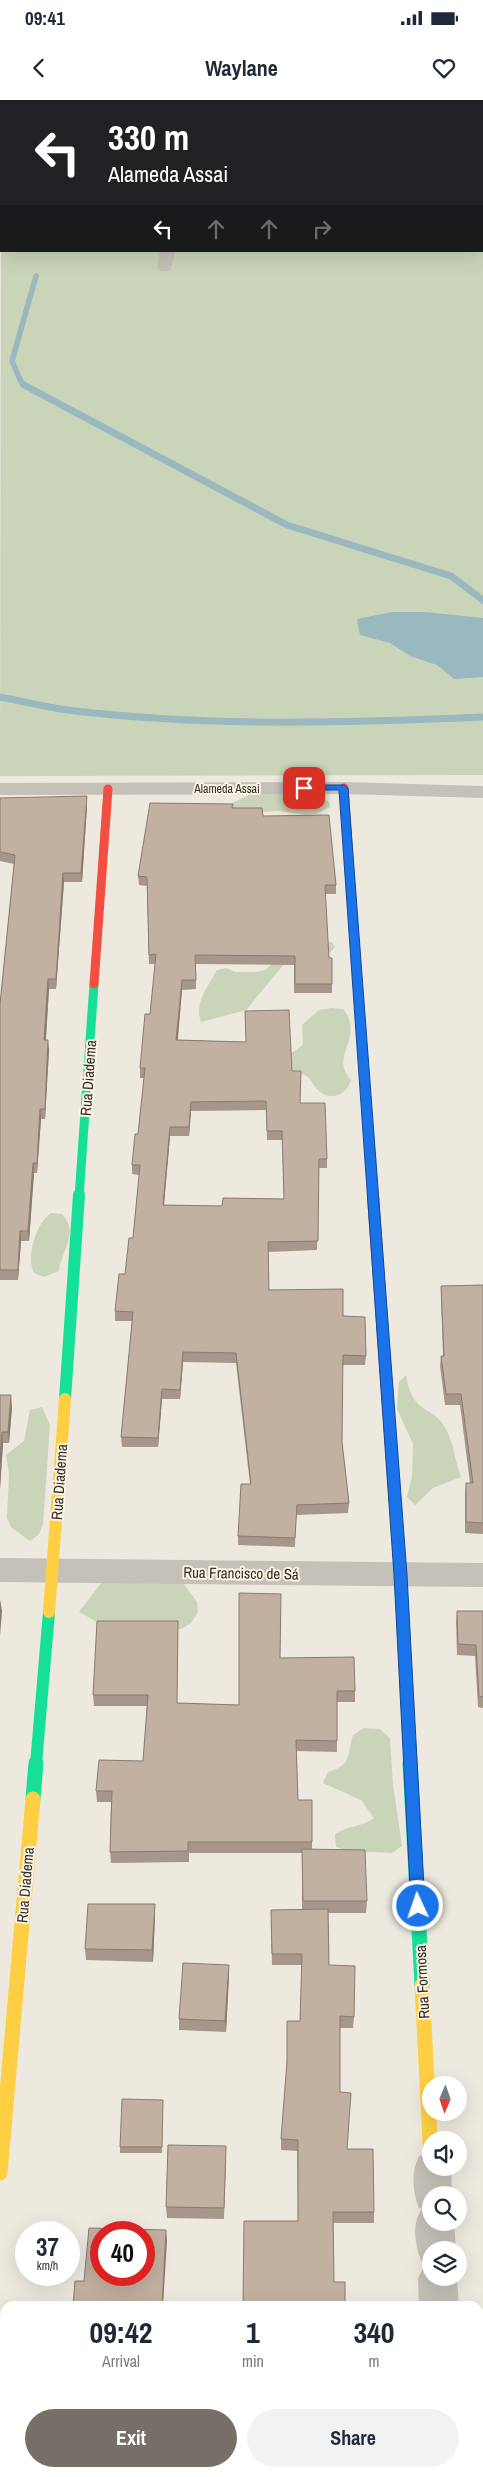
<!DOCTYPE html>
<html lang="en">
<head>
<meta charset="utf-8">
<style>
  :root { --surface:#fff; --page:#f2f2f3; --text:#1f2937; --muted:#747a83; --accent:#766f67 }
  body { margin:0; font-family:"Archivo Narrow",sans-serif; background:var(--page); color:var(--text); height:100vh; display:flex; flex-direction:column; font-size:19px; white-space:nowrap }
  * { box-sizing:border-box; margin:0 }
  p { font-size:16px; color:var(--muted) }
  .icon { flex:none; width:28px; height:28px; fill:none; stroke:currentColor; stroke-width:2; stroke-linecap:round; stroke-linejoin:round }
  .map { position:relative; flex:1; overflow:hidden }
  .sheet { position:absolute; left:0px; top:2201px; width:484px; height:176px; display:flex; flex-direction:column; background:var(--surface); border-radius:15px 15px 0 0; box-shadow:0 5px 20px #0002 }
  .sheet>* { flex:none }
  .banner { position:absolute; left:0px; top:0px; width:484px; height:152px; box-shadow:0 5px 20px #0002; background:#202124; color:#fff; overflow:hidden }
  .needle { width:32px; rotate:182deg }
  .buttons { position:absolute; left:422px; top:1976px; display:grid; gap:10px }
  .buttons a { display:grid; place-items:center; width:45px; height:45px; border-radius:50%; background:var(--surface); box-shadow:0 5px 20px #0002; font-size:25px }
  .speed { position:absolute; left:15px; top:2121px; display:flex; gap:10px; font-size:25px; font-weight:700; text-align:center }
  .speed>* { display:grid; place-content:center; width:65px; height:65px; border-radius:50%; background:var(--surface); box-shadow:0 5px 20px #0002; line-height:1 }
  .speed small { font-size:12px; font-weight:400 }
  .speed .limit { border:8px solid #d22; background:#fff; color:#111 }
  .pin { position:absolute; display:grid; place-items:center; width:42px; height:42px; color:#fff; margin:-21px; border-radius:10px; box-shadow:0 2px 8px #0006 }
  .me { position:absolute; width:55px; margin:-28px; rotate:357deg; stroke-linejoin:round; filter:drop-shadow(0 0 4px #0008) }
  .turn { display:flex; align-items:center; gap:18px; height:105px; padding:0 25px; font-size:22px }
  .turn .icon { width:65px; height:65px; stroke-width:2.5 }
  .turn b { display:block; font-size:35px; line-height:42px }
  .lanes { display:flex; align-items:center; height:48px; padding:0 25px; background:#0003; justify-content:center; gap:25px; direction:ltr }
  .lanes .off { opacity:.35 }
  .eta { display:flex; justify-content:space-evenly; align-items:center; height:85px; text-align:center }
  .eta b { font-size:30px; font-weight:800; line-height:35px }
  .action { display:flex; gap:10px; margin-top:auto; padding:10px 25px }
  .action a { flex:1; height:58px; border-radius:30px; background:var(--accent); color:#fff; font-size:20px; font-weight:800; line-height:58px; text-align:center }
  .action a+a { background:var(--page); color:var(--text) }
  .status { display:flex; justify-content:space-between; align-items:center; height:35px; padding:0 25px; background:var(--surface); direction:ltr }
  .status svg { height:14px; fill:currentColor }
  header { display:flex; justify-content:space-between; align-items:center; height:65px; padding:0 25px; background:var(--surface); font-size:22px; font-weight:800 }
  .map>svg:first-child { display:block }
  .green { fill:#c9d4b8 }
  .water { fill:#9ab8bf }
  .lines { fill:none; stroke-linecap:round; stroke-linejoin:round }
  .stream-far1 { stroke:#9ab8bf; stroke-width:5.5 }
  .stream { stroke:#9ab8bf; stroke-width:7 }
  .street { fill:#c5c0b8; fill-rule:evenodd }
  .fast-far2 { stroke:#16e098; stroke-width:9 }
  .fast-far1 { stroke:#16e098; stroke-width:12 }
  .fast { stroke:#16e098; stroke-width:15 }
  .slow-far1 { stroke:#ffcf43; stroke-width:12 }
  .slow { stroke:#ffcf43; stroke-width:15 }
  .jam-far1 { stroke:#f24e42; stroke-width:9 }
  .jam { stroke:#f24e42; stroke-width:12 }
  .wall { fill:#a7978a; fill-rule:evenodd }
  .shaded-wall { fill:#887b70 }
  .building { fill:#c2b0a0; stroke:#887b70; fill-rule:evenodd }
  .route { fill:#1a73e8; stroke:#114b97 }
  .labels { text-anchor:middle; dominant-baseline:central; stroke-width:4; stroke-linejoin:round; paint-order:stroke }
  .far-street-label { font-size:12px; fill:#362e26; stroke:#faf4e5 }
  .street-label { font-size:15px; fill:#362e26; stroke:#faf4e5 }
</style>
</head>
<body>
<div class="status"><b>09:41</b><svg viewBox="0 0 49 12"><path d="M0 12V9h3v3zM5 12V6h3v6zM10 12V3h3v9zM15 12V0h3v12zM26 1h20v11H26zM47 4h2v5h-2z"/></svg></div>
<header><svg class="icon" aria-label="back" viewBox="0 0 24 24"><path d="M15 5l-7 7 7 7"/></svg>Waylane<svg class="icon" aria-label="heart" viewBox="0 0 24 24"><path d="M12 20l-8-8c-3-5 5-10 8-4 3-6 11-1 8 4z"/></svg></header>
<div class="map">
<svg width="483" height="2377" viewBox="0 0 483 2377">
  <rect width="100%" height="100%" fill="#ede9df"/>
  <g class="green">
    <polygon points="1,123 1,151 482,151 483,140 483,675 0,676"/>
    <path d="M251,694C274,694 309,687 329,702L330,707L316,714L306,715L279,711L248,713L226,706Z"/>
    <path d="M301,840L332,842L335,847C326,861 300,861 285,863L246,910L201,922C194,902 208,887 217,870L226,868L235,872H256L265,870Z"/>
    <path d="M332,908L343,909C366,938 328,956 351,980C347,995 330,1002 318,990C311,984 312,977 302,974C285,969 266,967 248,963C266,960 290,959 303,944L302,925L319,910Z"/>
    <path d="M51,1113L62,1114C80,1133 61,1151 59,1171L43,1177L34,1173C26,1157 36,1123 51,1113Z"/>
    <path d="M406,1275C412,1316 433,1304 446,1329C454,1345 455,1361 461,1377L433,1388L415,1405L407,1397L412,1377L413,1344L397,1309L399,1282Z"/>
    <polygon points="42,1307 50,1325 43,1424 39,1434 30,1441 11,1427 7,1418 9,1374 6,1355 24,1341 30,1310"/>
    <polygon points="106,1477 183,1483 197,1502 198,1512 191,1523 181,1529 103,1525 79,1512"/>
    <path d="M364,1628L380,1629L390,1638L393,1685L402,1746L392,1753L349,1751L336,1747L335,1734C349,1725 360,1728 374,1718L361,1700L323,1683L328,1672C352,1665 347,1656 353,1635Z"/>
  </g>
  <polygon class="water" points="392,512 425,512 483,518 483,577 454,579 437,565 410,556 390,543 360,535 357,519"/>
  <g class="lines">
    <polyline class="stream-far1" points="26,286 22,284 12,261 36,176"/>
    <g class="stream">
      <polyline points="24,285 287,425 451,476 483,500"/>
      <path d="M0,597C22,601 44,607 67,610C205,627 345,623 483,617"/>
    </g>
    <g class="street">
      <rect x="0" y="50" width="1" height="8"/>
      <rect x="482" y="52" width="1" height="8"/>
      <polygon points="160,151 176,151 170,171 160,171 157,168"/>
      <polygon points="344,682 483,686 483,698 344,694 0,695 0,683"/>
      <polygon points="0,1458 483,1463 483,1487 0,1482"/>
      <path d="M431,2051V2068H451L452,2095H431V2122H454L456,2150H431V2178H457L459,2206H419L418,2178L425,2164L422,2163C415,2146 411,2124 422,2109L419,2108C412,2090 411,2073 419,2056Z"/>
      <rect x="427" y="2372" width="42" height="5"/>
    </g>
    <g class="fast-far2">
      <polyline points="358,889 373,1096"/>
      <polyline points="79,1097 94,884"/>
    </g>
    <g class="fast-far1">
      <polyline points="65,1299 79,1095"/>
      <polyline points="400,1474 410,1664"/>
      <polyline points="36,1664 49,1512"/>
    </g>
    <g class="fast">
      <polyline points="410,1663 422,1885"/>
      <polyline points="33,1699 36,1663"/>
    </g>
    <polyline class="slow-far1" points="49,1512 65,1299"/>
    <g class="slow">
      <polyline points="422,1885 431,2059"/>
      <polyline points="0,2073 33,1699"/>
    </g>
    <g class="jam-far1">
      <polyline points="344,688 358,889"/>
      <polyline points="94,884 108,689"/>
    </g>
    <polyline class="jam" points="373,1096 400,1474"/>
  </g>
  <g class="wall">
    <polygon points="0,0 54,0 54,1 1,1 1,42 0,42"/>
    <polygon points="0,698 87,706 82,782 64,782 56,889 49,889 46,940 49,950 45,1019 41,1019 37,1073 34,1073 29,1141 21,1141 18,1180 0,1180 0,904 14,764 0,761"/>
    <path d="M233,708L263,716L336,785V794H325L329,858H332V893H294V865L196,864V889L182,890L177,940L246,942L245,911L292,971L300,1003L327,1059V1068H319L317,1150L268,1152L269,1190L343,1216L366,1256L365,1265H342V1342L349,1403L348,1413L296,1415L295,1447L238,1445V1436L250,1384L236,1263L183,1262L180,1299H162L158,1347H122L121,1337L132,1221H115V1211L125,1174L133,1138L139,1075L132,1074V1065L138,1034L144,978H140V968L150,914L155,864H149L147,786L139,785L138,776ZM266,1010L267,1040H282L284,1099L222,1106L164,1105L170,1036H189L191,1011Z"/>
    <polygon points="483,1185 483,1434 465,1433 465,1394 466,1383 470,1383 460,1305 445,1305 440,1266 441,1256 443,1256 441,1196 441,1186"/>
    <polygon points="0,1295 12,1307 9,1343 3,1343 0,1389"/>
    <polygon points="457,1511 483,1511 483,1608 478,1607 475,1556 457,1555 456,1522"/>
    <polygon points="178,1532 177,1603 239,1605 280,1558 355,1591 355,1602 337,1602 337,1652 296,1651 298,1700 312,1742 312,1750 367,1801 366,1813 328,1813 329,1865 354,1917 353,1928 340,1928 340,1992 347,2049 374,2112 374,2123 333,2123 334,2182 345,2206 298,2121 297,2051 281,2050 281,2039 300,1921 302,1865 272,1865 271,1821 302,1809 302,1753 189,1753 189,1762 111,1763 110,1752 111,1702 97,1702 96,1691 143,1661 147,1606 94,1606 93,1595"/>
    <polygon points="155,1804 155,1816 153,1862 86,1860 85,1849"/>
    <polygon points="229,1876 226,1932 179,1930 179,1919"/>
    <polygon points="163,2000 162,2053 120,2053 120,2047"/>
    <polygon points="226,2058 224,2119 167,2118 166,2107"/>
  </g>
  <g class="shaded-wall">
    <polygon points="87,696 87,706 82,782 81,773"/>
    <polygon points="63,773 64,782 56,889 56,879"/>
    <polygon points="48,879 49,889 45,950 44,940"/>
    <polygon points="182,880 182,890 177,950 176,940"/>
    <polygon points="48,940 49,950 45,1019 45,1009"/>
    <polygon points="191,1002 191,1011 189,1036 189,1027"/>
    <polygon points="40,1009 41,1019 37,1073 37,1063"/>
    <polygon points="170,1027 170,1036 163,1115 163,1105"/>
    <polygon points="33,1063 34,1073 29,1141 28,1131"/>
    <polygon points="20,1131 21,1141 18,1180 18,1170"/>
    <polygon points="183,1252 183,1262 180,1299 180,1290"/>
    <polygon points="162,1289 162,1299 158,1347 158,1338"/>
    <polygon points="11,1295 12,1307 9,1343 8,1332"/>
    <polygon points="2,1332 3,1343 0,1389 0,1361"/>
    <polygon points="0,1499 2,1511 0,1536"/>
    <polygon points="155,1804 155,1816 153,1862 152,1850"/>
    <polygon points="229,1865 229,1876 226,1932 225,1921"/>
    <polygon points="166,2130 167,2141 163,2206 162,2206"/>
  </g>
  <g class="building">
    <polygon points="0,0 53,0 53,1 1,1 1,31 0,31"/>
    <rect x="228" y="0" width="164" height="1"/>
    <polygon points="87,696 81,773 63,773 56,879 48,879 44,940 48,940 45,1009 40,1009 37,1063 33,1063 28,1131 20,1131 18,1170 0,1170 0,904 15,755 0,752 0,698"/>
    <path d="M150,703L233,704L232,708H262L263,716L329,715L336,785H325L329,858H332V884H295V856L195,855L196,880H182L176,940L246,942L245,911L289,910L292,971H301L300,1003H325L327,1059H319L318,1141L268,1142L269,1190L343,1189V1216L365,1217L366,1256L343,1255L342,1342L349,1403L297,1405L295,1438L238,1436L241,1384H251L236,1253L183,1252L180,1290L162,1289L158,1338L121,1337L133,1212L115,1211L119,1174H125L129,1138H133L140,1065H132L135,1034H138L145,968H140L145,914H150L156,854L149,855L147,777L138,776ZM266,1001L267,1031H282L284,1099L223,1098L222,1106L163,1105L170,1027H189L191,1002Z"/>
    <polygon points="483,1185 483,1423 466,1422 466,1383 473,1383 461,1294 446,1294 441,1256 444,1256 441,1186"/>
    <polygon points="0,1295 11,1295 8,1332 2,1332 0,1361"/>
    <polygon points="239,1493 281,1494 280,1558 354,1557 355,1591 337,1591 337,1641 296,1640 298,1700 312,1700 312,1742 188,1742 188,1751 110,1752 112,1691 96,1691 99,1660 143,1661 148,1595 93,1595 97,1521 178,1521 177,1603 239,1605"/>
    <polygon points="457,1511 483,1511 483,1597 479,1596 476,1545 458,1544"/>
    <polygon points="302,1749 365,1750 367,1801 303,1801"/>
    <polygon points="88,1804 155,1804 152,1850 85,1849"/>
    <polygon points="328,1809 329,1865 355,1866 354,1917 340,1916 340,1992 351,1993 347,2049 373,2049 374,2112 333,2112 334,2182 345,2182 345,2206 243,2206 244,2121 298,2121 298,2040 281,2039 287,1961 287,1921 300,1921 302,1854 272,1854 271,1810"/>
    <polygon points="183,1863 229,1865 225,1921 179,1919"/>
    <polygon points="122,1999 163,2000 162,2047 120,2047"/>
    <polygon points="168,2045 226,2046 224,2108 166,2107"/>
    <path d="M89,2128L166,2130L162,2206H73L75,2181H84ZM101,2132H144V2175H101Z"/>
    <rect x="76" y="2372" width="66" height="5"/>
    <rect x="307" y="2372" width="77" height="5"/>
  </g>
  <polygon class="route" points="304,685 344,685 348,688 407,1475 425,1806 423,1810 418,1812 413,1810 411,1806 394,1475 339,690 301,690 300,688"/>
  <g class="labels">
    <g class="far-street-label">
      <text x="227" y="689">Alameda Assai</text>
    </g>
    <g class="street-label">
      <text transform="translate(88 978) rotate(-86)">Rua Diadema</text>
      <text transform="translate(59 1382) rotate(-86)">Rua Diadema</text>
      <text transform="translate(241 1473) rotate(1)">Rua Francisco de Sá</text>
      <text transform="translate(25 1785) rotate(-85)">Rua Diadema</text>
      <text transform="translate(422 1882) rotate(-93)">Rua Formosa</text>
    </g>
  </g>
</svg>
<div class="buttons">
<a><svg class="needle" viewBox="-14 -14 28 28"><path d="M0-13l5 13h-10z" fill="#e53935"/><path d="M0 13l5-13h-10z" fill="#747a83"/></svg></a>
<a><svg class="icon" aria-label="sound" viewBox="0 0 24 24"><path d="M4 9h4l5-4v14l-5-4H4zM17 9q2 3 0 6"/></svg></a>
<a><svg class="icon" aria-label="search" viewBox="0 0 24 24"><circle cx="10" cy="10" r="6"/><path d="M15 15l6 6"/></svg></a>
<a><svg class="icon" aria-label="layers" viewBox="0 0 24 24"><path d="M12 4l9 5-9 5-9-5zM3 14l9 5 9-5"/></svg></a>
</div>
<div class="speed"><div>37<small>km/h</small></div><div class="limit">40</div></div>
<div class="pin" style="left:304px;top:688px;background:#d93025"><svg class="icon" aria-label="arrive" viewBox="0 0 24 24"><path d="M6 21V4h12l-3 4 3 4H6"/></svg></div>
<svg class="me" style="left:418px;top:1806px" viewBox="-20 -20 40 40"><circle r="17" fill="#1a73e8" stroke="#fff" stroke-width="3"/><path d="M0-11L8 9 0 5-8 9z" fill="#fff"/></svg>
<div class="banner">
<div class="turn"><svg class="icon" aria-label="left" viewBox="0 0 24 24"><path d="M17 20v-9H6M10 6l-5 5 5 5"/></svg><div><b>330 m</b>Alameda Assai</div></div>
<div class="lanes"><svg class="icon" aria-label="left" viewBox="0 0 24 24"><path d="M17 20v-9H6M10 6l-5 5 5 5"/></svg><svg class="icon off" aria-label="ahead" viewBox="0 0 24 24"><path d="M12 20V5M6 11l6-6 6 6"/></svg><svg class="icon off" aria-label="ahead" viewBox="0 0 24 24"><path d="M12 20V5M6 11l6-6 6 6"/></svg><svg class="icon off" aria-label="right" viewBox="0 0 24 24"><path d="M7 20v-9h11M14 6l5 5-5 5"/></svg></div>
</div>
<section class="sheet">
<div class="eta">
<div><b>09:42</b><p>Arrival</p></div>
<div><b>1</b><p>min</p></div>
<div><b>340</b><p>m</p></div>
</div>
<div class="action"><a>Exit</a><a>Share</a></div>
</section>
</div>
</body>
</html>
